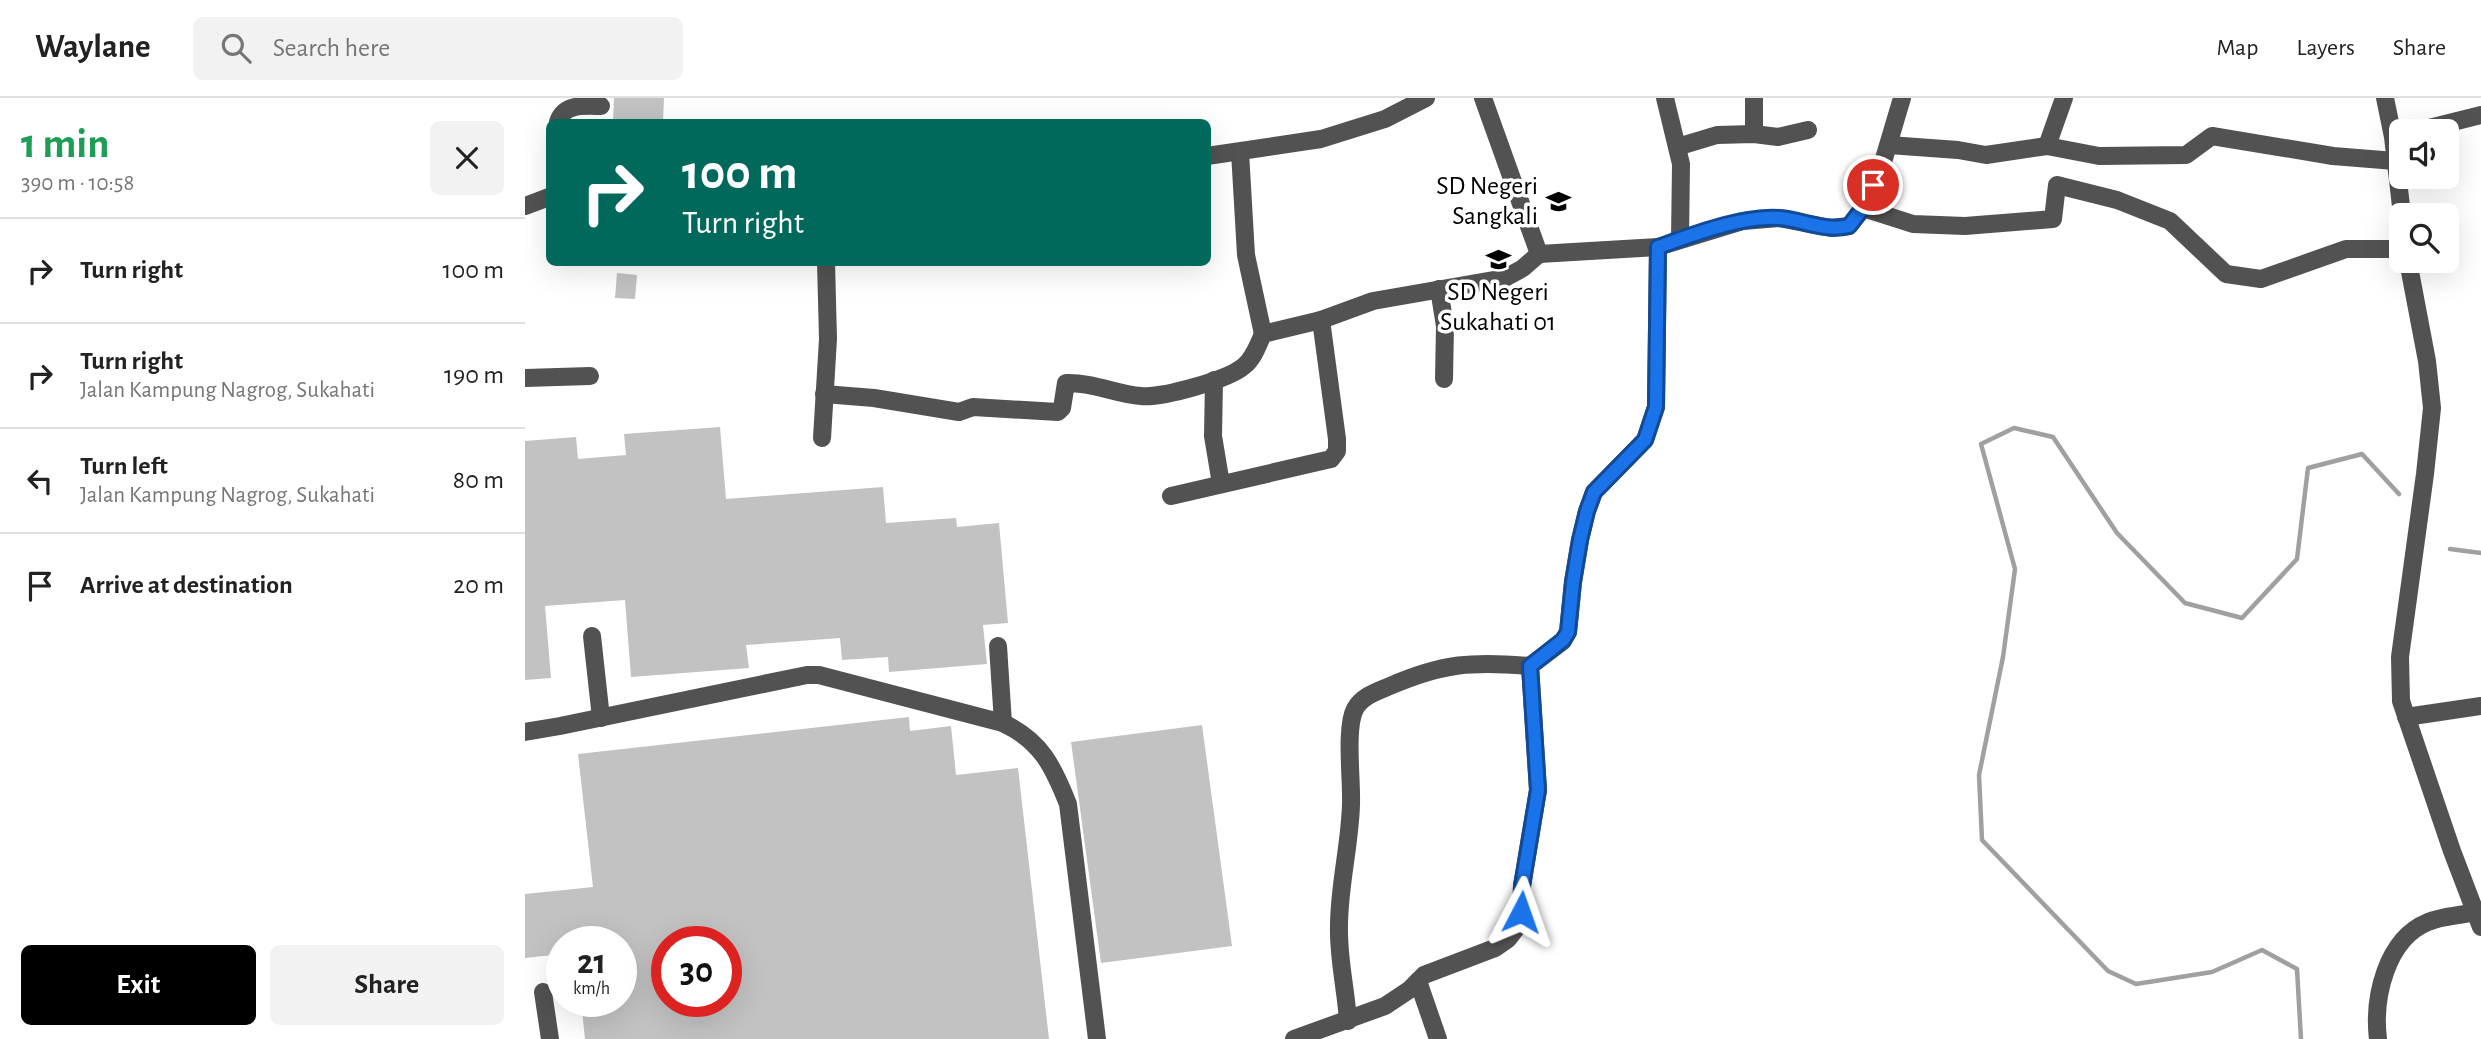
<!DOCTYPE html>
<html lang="en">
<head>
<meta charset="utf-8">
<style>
  :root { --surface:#fff; --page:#f2f2f2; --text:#222; --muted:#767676; --line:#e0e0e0; --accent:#000 }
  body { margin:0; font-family:"Alegreya Sans",sans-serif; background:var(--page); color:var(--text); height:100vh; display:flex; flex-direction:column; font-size:26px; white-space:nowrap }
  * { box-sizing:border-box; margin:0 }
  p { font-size:23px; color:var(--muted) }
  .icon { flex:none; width:38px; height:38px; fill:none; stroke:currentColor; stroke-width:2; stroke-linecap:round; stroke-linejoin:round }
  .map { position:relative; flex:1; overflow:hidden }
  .panel { display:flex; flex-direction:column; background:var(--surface); width:525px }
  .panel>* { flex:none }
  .guide { position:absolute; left:21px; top:21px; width:665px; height:147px; border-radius:10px; box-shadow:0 7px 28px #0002; background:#00695c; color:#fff; overflow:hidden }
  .tools { position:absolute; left:1864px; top:21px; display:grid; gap:14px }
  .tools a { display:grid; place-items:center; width:70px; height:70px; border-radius:10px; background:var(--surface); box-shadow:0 7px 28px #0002; font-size:35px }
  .speed { position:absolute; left:21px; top:828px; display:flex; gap:14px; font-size:35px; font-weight:700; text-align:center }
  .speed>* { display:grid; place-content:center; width:91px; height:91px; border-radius:50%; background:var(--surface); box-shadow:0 7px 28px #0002; line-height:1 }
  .speed small { font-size:18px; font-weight:400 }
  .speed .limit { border:10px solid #d22; background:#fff; color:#111 }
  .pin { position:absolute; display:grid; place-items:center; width:60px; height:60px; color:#fff; margin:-30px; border:4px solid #fff; border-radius:50%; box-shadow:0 2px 7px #0007 }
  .me { position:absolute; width:77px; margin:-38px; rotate:4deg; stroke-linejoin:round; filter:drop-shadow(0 0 5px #0008) }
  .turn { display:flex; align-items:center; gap:24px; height:147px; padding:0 21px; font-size:32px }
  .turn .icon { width:91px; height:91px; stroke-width:2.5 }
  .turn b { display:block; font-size:49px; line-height:60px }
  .round { display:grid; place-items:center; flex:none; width:74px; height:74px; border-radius:10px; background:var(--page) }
  .headline { display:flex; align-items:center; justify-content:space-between; height:119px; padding:0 21px }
  h1 { font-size:42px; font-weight:700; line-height:52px; color:#1e9e55 }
  .primary-button { display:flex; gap:14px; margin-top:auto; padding:14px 21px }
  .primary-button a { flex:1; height:80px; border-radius:10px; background:var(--accent); color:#fff; font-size:28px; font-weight:700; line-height:80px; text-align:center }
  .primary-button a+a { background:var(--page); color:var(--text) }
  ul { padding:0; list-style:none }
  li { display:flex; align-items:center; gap:21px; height:105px; padding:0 21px; border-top:2px solid var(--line) }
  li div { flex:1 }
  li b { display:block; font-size:26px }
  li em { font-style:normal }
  header { display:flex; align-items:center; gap:42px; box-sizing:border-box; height:98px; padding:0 35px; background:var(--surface); border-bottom:2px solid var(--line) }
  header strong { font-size:33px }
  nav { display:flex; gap:38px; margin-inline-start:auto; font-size:24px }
  .search { width:490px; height:63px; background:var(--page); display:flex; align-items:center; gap:18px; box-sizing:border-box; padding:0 24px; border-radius:10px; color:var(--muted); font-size:26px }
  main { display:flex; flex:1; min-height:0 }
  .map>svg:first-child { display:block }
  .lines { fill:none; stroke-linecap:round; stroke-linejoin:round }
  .stream { stroke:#a0a0a0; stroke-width:4.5 }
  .building { fill:#c2c2c2; fill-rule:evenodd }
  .minor { stroke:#525252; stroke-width:18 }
  .route-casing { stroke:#114b97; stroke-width:18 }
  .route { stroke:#1a73e8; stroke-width:12 }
  .labels { text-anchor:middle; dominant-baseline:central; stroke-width:7; stroke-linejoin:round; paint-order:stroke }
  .poi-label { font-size:26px; fill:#000; stroke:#fff; text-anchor:end }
</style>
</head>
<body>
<header>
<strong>Waylane</strong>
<div class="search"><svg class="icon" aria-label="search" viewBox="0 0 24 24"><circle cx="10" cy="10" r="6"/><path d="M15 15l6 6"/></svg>Search here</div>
<nav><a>Map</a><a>Layers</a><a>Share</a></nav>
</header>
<main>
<section class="panel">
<div class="headline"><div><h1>1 min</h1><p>390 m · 10:58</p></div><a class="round"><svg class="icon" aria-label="close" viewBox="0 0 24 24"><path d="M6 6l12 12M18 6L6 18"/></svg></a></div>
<ul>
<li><svg class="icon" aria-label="right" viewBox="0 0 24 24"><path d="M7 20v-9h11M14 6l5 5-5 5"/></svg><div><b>Turn right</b></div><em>100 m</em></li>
<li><svg class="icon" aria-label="right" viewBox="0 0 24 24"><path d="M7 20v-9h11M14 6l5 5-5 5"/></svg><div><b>Turn right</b><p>Jalan Kampung Nagrog, Sukahati</p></div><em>190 m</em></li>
<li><svg class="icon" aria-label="left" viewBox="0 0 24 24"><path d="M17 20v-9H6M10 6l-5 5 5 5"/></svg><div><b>Turn left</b><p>Jalan Kampung Nagrog, Sukahati</p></div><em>80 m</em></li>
<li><svg class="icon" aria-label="arrive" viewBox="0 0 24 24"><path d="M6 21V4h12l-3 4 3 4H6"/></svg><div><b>Arrive at destination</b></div><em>20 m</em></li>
</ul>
<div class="primary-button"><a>Exit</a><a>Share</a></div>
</section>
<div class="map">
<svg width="1956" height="941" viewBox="0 0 1956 941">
  <rect width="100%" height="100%" fill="#fff"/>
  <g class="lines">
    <g class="stream">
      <polyline points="1925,451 1956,455"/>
      <polyline points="1776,941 1772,871 1737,852 1687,874 1611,886 1583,873 1457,742 1454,677 1478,559 1490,471 1456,346 1489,330 1528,339 1592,435 1660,505 1717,520 1772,461 1783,370 1837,356 1874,396"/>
    </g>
  </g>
  <g class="building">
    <polygon points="89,0 139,0 138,24 88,24"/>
    <polygon points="92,175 112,177 110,201 90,200"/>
    <polygon points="195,329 201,401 358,389 361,425 431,420 432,429 474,425 483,525 458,527 462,566 364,574 363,559 317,562 315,540 221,547 224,570 106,579 100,502 20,508 26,580 0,582 0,343 51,339 53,361 101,357 99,336"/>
    <path d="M384,619L385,633L426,628L431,677L493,670L524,941H60L56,903H96V844H37V856L0,860V796L68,789L53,656ZM142,844H201V903H142Z"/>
    <polygon points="677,627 707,848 576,865 546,644"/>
  </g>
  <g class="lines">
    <g class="minor">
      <polyline points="958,0 1014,156 1133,149 1218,123 1254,120 1306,130 1324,128 1338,110 1358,64 1377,0"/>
      <polyline points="1140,0 1156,66 1155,141"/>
      <polyline points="1229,0 1229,36"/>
      <polyline points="1539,0 1522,48 1574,58 1661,57 1687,38 1808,58 1870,63"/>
      <polyline points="1860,0 1868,39 1877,117"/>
      <path d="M33,24C39,5 59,8 76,8"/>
      <polyline points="1892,33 1956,17"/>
      <polyline points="1364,47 1433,52 1461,57 1522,48"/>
      <polyline points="1152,49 1192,37 1229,36 1253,39 1283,32"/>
      <polyline points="715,54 721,157 738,236"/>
      <polyline points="682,58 796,41 860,21 901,0"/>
      <polyline points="0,108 24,99"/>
      <polyline points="1338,110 1388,126 1440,128 1528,121 1532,87 1592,102 1645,123 1701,176 1736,181 1821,151 1876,151"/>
      <polyline points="1883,163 1902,263 1907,310 1900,376 1875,559 1876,603 1927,753 1956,829"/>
      <polyline points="914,191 920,228 919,281"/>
      <polyline points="0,280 65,278"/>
      <polyline points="689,282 688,338 696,386"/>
      <path d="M299,296L349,300L434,314L448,309L533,314L537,310L541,285C567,284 591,296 616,298C637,300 703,282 719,268C729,260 733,247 738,236L796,222L848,203L980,180L998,170L1014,156"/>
      <polyline points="297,340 303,241 301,164"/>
      <polyline points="646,398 806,361 812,353 812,341 796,222"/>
      <polyline points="67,538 76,620"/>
      <polyline points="473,548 478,625"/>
      <polyline points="1881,619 1956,608"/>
      <path d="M0,634L35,628L282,577H294L478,625C516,643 528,668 543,706L572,941"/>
      <polyline points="893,883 913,941"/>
      <polyline points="18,894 25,941"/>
      <path d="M823,923C821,891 813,860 814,828C814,787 825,747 826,706C827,682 820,630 830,611C837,598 853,593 865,588C918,565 948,563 1005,568"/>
      <polyline points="769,941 860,908 884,892 899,877 970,850 983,841 990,832 996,814 997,788 1013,692 1005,568 1038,543 1043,534 1048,484 1055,442 1062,413 1069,394 1120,342 1131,309 1133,149"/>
      <path d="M1853,941C1848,900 1861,841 1903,824C1919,817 1939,818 1956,812"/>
    </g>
  </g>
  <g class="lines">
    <defs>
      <path id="route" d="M996,814L997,788L1013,692L1005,568L1038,542L1043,534L1048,484L1055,442L1062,413L1069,394L1120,342L1131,309L1133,149C1167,137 1218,117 1255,120C1278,122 1300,134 1324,128L1338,110L1348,87"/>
    </defs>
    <use href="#route" class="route-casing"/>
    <use href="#route" class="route"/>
  </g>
  <defs>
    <symbol id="school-bare" viewBox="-9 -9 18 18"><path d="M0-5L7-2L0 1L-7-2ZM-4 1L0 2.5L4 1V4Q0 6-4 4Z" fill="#000" stroke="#fff" stroke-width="2.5" paint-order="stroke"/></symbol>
  </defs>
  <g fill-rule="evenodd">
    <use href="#school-bare" x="1016" y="86" width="35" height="35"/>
    <use href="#school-bare" x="956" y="144" width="35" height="35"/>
  </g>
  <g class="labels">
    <g class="poi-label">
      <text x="1013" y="88">SD Negeri<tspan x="1013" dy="30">Sangkali</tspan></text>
      <text x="973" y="194" text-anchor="middle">SD Negeri<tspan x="973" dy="30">Sukahati 01</tspan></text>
    </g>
  </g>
</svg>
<div class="tools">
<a><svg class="icon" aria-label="sound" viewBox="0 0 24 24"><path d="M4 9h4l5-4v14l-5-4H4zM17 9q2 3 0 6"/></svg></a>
<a><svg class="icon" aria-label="search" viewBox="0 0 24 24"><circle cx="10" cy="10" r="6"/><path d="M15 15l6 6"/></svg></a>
</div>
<div class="speed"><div>21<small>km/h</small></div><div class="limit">30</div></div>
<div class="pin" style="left:1348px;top:87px;background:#d93025"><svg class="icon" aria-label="arrive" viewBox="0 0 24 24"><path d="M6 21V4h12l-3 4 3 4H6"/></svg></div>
<svg class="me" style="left:996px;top:814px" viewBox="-20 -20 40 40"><path d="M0-17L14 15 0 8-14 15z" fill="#1a73e8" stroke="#fff" stroke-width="4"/></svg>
<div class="guide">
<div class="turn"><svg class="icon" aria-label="right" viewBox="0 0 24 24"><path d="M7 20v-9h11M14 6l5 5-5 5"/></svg><div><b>100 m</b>Turn right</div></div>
</div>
</div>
</main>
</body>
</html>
